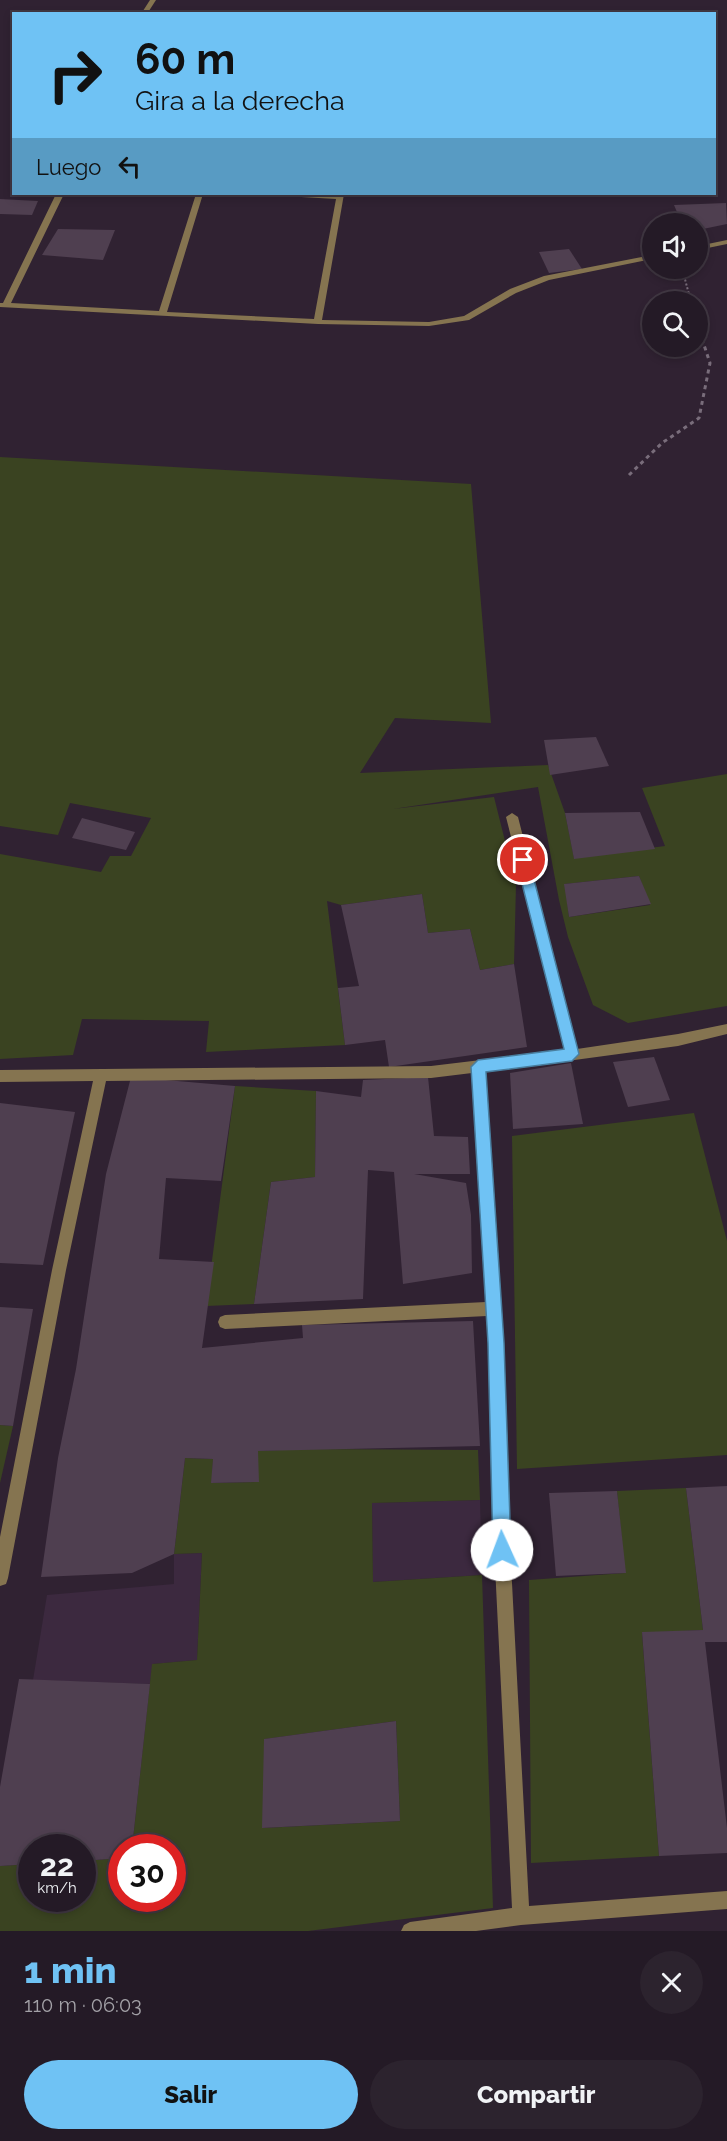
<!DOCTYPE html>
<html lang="es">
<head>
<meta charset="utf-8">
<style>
  :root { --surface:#241a26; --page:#2c232e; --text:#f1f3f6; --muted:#a3a1a7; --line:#413843; --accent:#6fc2f4 }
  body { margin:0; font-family:Raleway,sans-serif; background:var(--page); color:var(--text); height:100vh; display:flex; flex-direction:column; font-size:22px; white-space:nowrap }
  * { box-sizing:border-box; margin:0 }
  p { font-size:20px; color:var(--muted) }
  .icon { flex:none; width:33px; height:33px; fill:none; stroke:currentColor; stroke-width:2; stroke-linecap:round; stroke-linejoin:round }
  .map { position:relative; height:1931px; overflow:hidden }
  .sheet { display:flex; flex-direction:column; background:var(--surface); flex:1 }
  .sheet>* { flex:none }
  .top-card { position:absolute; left:12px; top:12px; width:704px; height:183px; border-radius:0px; box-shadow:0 3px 9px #0003,0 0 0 2px var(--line); background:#6fc2f4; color:#111; overflow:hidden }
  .fabs { position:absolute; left:642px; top:213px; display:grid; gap:12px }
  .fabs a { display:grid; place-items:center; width:66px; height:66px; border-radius:50%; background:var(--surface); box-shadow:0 3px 9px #0003,0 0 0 2px var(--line); font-size:30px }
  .speed { position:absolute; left:18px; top:1834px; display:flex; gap:12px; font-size:30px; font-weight:700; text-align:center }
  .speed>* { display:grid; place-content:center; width:78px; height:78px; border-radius:50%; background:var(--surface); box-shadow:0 3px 9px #0003,0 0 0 2px var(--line); line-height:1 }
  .speed small { font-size:15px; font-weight:400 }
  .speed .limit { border:9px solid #d22; background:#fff; color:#111 }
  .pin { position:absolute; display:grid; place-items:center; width:51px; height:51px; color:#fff; margin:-26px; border:3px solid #fff; border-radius:50%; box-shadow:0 2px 6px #0007 }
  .me { position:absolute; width:66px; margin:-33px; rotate:358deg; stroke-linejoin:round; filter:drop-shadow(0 0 4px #0008) }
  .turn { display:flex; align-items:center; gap:21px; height:126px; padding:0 24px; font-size:27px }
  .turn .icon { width:78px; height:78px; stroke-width:2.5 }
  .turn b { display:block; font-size:42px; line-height:51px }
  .then { display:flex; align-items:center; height:57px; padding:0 24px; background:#0003; gap:12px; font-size:22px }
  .round { display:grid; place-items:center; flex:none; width:63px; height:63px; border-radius:32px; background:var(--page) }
  .headline { display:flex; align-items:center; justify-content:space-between; height:102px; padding:0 24px }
  h1 { font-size:36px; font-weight:800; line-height:45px; color:var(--accent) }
  .button { display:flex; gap:12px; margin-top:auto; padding:12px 24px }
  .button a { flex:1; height:69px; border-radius:36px; background:var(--accent); color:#111; font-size:24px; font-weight:800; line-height:69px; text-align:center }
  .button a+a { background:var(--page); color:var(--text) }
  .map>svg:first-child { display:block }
  .built { fill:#3c293f }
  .green { fill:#3a4321; fill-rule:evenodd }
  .building { fill:#4f3f50 }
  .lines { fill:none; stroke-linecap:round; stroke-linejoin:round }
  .path-far1 { stroke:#796d7b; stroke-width:2; stroke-dasharray:2 2; stroke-linecap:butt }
  .path { stroke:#796d7b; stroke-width:3; stroke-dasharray:4 4; stroke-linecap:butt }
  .street { fill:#857450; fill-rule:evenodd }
  .route { fill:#6fc2f4; stroke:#487e9f; stroke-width:1.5 }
</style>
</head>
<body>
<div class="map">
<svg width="727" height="1931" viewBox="0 0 727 1931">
  <rect width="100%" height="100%" fill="#302232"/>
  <g class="built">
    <polygon points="480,1500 482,1575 373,1582 372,1503"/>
    <polygon points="202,1553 197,1660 153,1664 150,1684 33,1680 47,1595 174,1584 174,1554"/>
  </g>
  <g class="green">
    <path d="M0,457L471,484L491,723L395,718L360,773L548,765L565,813L574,858L665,846L642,788L727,774V1006L628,1023L593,1005L568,937L559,900L538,787L393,809L494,797L516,885L514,964L480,970L470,929L428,933L422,894L341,905L327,901L345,1045L206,1052L209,1021L82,1019L73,1055L0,1059V854L101,872L110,856H131L151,818L70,803L58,835L0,826ZM639,876L650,905L569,917L565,884Z"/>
    <polygon points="235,1086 316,1091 315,1177 271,1182 254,1304 206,1306"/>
    <polygon points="694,1113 727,1241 727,1455 517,1469 512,1136"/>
    <polygon points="0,1425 13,1426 0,1483"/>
    <path d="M305,1449L478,1450L480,1500L372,1503L373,1582L482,1575L493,1908L308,1931H0V1866L31,1864L32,1899H82L83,1861L121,1858L122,1899H172V1848H132L152,1664L197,1660L202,1553L174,1554L185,1458L213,1459L212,1483L258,1482V1451ZM396,1721L400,1821L263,1828L265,1739Z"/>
    <polygon points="686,1488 703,1630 642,1633 659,1856 531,1863 529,1580 625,1573 617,1491"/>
  </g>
  <g class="building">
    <polygon points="0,199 38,201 32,215 0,214"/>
    <polygon points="726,203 727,224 698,230 698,224 682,224 674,205"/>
    <polygon points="58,229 115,230 103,260 42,255"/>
    <polygon points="569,249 582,269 549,273 539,252"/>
    <polygon points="596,737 609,766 550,775 544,740"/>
    <polygon points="640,812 655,849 574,859 565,813"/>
    <polygon points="82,818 135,832 126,850 72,838"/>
    <polygon points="639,876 651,904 569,917 564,884"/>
    <polygon points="422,894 428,933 470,929 480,970 514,964 527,1047 389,1067 385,1040 345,1045 338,988 359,986 341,905"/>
    <polygon points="654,1057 670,1100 628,1107 613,1062"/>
    <polygon points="571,1063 583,1124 513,1129 510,1073"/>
    <polygon points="131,1077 235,1086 221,1181 166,1178 159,1259 214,1262 202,1348 303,1338 302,1325 473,1321 480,1446 258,1451 259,1482 211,1483 213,1459 185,1458 174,1554 132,1573 41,1577 58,1458 76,1369 106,1174"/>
    <polygon points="428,1077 434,1136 468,1137 470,1174 414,1174 466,1183 471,1215 472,1273 403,1284 394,1172 368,1170 363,1299 254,1304 271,1182 315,1177 316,1091 361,1097 363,1080"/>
    <polygon points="0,1103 75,1112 43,1265 0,1263"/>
    <polygon points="0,1307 33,1309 13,1426 0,1425"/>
    <polygon points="727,1486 727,1642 705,1642 727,1828 727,1853 659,1856 642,1632 703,1630 686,1488"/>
    <polygon points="617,1491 626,1573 556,1576 549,1493"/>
    <polygon points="19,1679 150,1684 132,1848 122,1848 122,1858 82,1861 82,1848 32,1848 32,1864 0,1866 0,1787"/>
    <polygon points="396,1721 400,1821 262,1828 264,1739"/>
  </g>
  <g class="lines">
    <polyline class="path-far1" points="682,268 691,302"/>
    <polyline class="path" points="629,475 662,443 699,418 710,363 698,327"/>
    <g class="street">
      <polygon points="150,0 156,0 147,14 141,14"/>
      <polygon points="56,194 64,194 11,303 159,311 196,194 203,194 167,312 314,319 336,199 284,196 281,194 344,194 322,320 429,322 464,316 510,289 544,276 652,255 652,259 549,280 516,293 469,320 429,326 318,324 0,307 0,303 3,303"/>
      <polygon points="727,240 727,244 698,250 698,246"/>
      <polygon points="512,813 518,817 577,1049 678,1034 727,1024 727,1034 678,1046 485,1072 503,1343 508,1451 509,1526 529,1906 727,1891 727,1909 521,1925 476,1931 401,1931 404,1925 410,1922 512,1908 493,1526 494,1451 487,1316 225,1329 220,1327 218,1322 220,1317 225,1315 486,1302 472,1073 431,1078 106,1081 66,1270 8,1578 6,1584 0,1586 0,1537 52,1270 93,1081 0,1082 0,1070 431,1066 565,1050 506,817"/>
    </g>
  </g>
  <polygon class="route" points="523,855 529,860 579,1054 572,1061 486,1072 504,1343 511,1550 508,1556 502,1559 496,1556 493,1550 488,1343 471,1067 478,1060 564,1049 516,860"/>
</svg>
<div class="fabs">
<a><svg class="icon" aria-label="sound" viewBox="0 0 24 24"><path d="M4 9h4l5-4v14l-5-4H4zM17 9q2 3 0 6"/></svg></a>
<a><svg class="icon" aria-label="search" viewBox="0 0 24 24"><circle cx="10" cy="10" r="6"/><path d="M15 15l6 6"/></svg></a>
</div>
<div class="speed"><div>22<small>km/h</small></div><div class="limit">30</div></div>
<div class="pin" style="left:523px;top:860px;background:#d93025"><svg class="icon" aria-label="arrive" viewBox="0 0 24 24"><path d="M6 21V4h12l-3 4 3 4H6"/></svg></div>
<svg class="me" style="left:502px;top:1550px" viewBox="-20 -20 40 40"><circle r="19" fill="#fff"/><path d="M0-13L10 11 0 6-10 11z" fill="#6fc2f4"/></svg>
<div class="top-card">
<div class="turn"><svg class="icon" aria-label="right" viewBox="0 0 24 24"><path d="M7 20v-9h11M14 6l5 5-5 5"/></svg><div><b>60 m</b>Gira a la derecha</div></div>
<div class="then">Luego<svg class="icon" aria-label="left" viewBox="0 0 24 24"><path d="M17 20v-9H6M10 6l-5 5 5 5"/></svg></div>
</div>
</div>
<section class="sheet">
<div class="headline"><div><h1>1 min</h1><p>110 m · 06:03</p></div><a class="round"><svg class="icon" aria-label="close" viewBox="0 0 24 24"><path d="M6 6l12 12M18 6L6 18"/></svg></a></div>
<div class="button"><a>Salir</a><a>Compartir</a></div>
</section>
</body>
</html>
